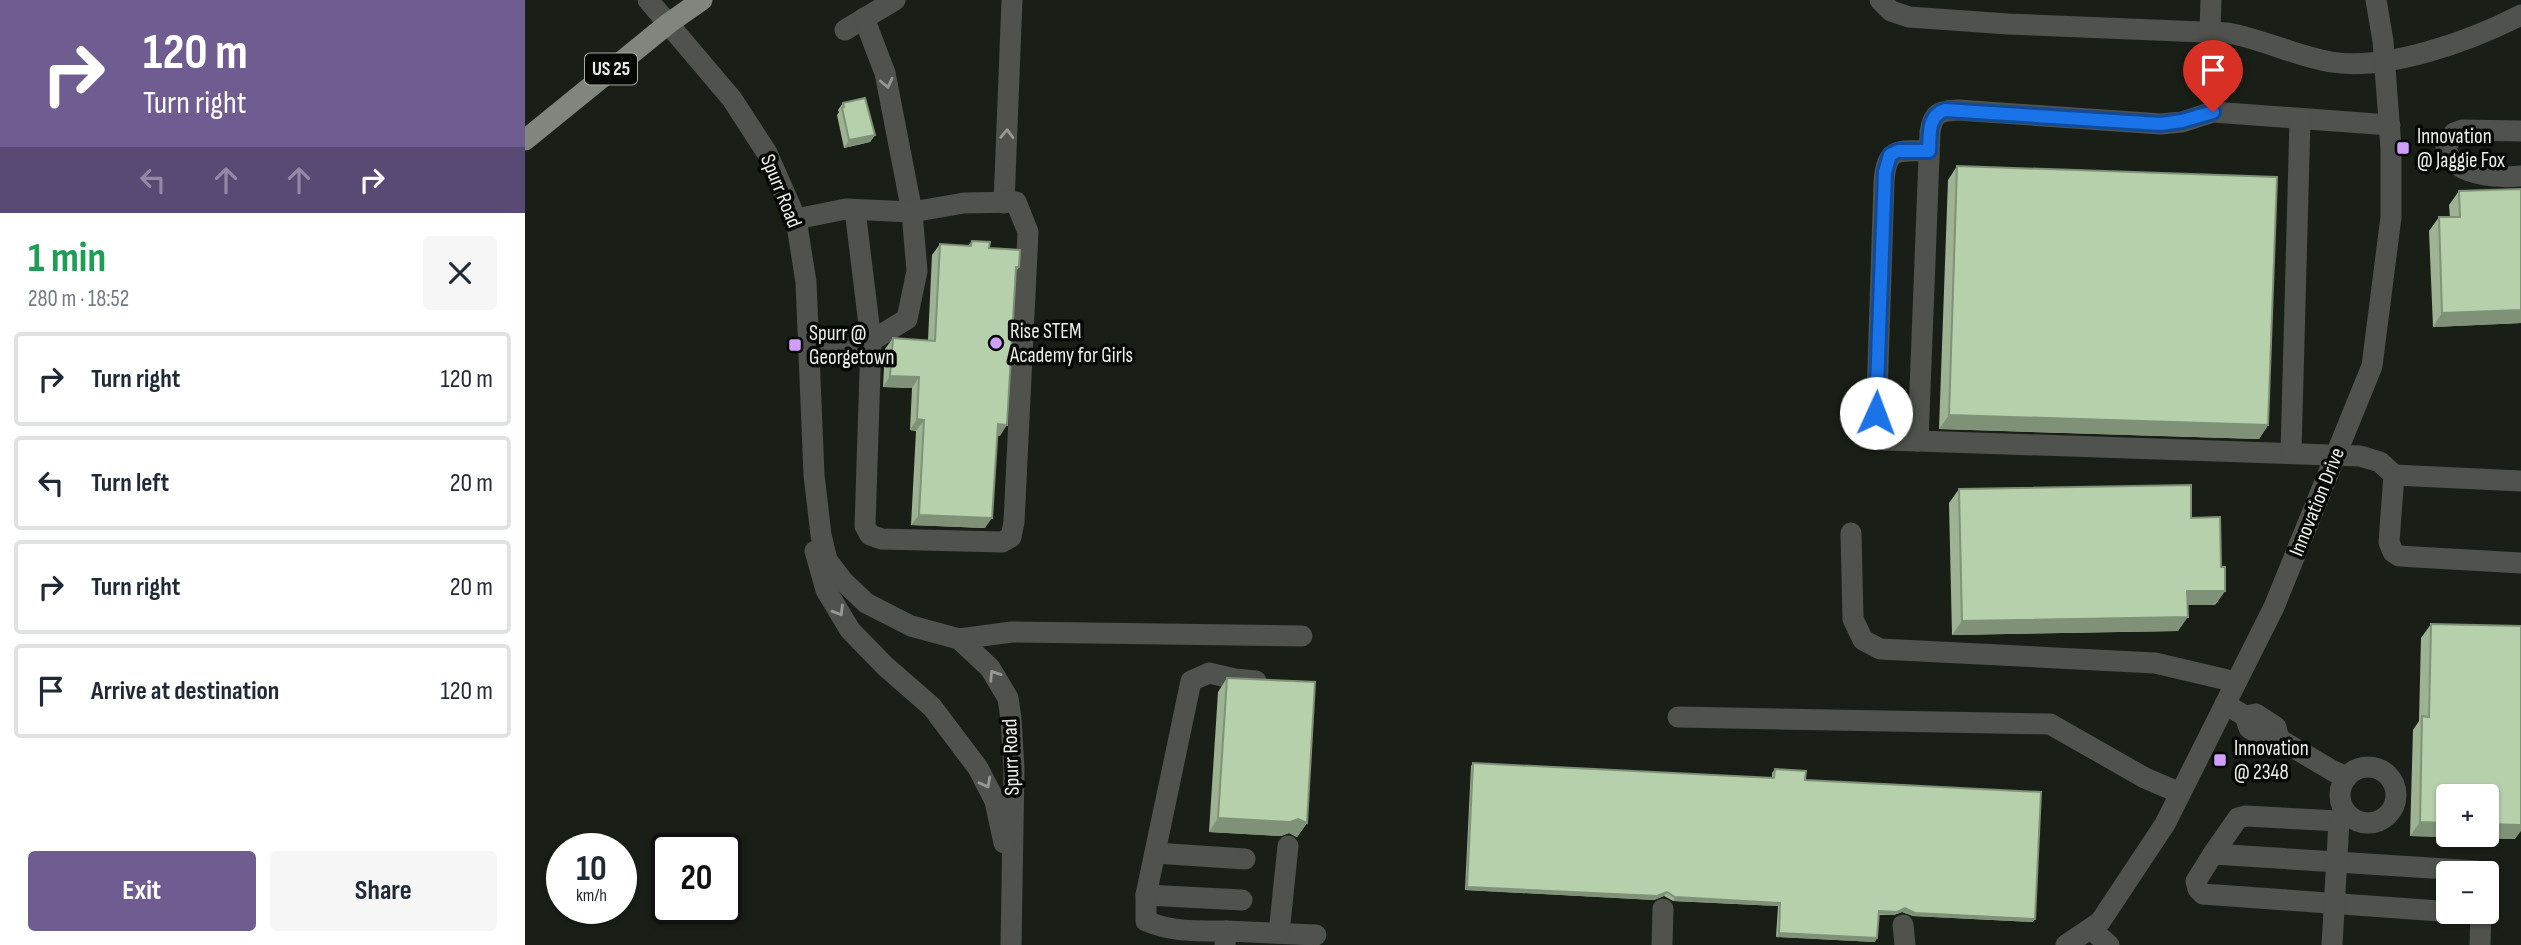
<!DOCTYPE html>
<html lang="en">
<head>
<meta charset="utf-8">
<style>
  :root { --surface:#fff; --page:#f6f6f7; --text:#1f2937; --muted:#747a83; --line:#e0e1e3; --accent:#6f5d91 }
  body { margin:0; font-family:"Sofia Sans Condensed",sans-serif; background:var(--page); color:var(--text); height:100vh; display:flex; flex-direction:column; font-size:26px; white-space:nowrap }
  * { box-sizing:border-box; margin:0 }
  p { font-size:23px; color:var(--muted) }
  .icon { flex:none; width:38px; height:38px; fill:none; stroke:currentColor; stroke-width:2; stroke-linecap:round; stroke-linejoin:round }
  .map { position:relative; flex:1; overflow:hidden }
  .sheet { display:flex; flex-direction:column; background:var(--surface); width:525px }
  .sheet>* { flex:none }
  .top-card { background:#6f5d91; color:#fff; overflow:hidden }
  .buttons { position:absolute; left:1911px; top:784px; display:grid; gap:14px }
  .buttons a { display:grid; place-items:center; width:63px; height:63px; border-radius:7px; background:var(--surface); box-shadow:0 2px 5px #0004; font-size:35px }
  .speed { position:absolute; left:21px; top:833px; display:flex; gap:14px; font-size:35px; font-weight:700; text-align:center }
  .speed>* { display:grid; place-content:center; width:91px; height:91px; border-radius:50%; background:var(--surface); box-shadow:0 2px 5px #0004; line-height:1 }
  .speed small { font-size:18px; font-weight:400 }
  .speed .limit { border:4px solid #111; border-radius:10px; background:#fff; color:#111 }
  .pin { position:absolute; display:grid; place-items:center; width:60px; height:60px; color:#fff; margin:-72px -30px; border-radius:50% 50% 50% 0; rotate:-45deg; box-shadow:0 0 7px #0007 }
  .pin .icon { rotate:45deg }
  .me { position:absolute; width:77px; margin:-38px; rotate:2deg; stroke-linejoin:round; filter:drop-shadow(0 0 5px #0008) }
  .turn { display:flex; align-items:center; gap:24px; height:147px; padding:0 28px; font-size:32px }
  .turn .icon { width:91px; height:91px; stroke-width:2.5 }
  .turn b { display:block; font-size:49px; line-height:60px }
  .lanes { display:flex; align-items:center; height:66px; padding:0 28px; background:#0003; justify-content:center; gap:35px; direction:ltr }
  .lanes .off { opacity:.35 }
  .round { display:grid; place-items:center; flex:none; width:74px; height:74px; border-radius:7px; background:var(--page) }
  .summary { display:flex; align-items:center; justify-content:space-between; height:119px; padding:0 28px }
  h1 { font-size:42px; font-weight:700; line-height:52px; color:#1e9e55 }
  .action { display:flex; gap:14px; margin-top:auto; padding:14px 28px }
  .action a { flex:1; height:80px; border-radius:7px; background:var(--accent); color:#fff; font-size:28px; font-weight:700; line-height:80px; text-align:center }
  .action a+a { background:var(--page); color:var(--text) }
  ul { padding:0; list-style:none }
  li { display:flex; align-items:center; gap:21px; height:94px; margin:0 14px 10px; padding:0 14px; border:4px solid var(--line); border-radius:7px }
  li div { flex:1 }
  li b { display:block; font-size:26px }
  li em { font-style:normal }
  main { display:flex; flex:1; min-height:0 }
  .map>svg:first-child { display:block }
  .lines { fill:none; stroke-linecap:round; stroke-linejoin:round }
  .minor { stroke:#4f524d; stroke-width:21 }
  .major { stroke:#80867d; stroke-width:21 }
  .wall { fill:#9db394 }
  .shaded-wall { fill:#7f9278 }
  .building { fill:#b6d0ac; stroke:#7f9278; stroke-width:2 }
  .oneway { stroke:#969994 }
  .route-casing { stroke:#114b97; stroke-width:18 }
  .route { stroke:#1a73e8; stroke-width:12 }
  .poi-dot { fill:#d19dfe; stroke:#060805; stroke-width:2.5 }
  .labels { text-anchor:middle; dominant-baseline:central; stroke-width:7; stroke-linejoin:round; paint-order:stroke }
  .shield { fill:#060805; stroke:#a7aaa5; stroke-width:2 }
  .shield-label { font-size:19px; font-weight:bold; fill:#ecf0ea }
  .poi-label { font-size:21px; fill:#ecf0ea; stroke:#060805; text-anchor:start }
  .street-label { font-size:21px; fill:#ecf0ea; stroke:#060805 }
</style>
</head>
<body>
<main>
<section class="sheet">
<div class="top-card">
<div class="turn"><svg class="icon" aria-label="right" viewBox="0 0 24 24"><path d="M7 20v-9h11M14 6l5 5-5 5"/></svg><div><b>120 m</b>Turn right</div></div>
<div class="lanes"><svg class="icon off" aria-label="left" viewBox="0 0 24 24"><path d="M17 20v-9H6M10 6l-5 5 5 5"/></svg><svg class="icon off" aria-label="ahead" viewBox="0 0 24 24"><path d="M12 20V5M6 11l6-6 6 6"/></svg><svg class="icon off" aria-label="ahead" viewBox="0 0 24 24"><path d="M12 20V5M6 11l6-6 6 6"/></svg><svg class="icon" aria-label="right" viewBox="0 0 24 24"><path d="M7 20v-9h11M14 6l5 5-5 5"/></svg></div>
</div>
<div class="summary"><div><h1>1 min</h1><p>280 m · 18:52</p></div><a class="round"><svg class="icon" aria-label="close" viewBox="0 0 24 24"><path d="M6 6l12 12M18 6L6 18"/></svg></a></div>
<ul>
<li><svg class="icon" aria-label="right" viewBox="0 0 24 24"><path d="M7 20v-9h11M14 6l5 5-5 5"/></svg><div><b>Turn right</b></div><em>120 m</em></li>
<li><svg class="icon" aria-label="left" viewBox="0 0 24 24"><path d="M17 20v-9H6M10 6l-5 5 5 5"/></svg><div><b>Turn left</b></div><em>20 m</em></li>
<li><svg class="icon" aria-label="right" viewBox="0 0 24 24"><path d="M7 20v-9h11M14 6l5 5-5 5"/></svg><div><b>Turn right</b></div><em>20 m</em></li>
<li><svg class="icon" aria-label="arrive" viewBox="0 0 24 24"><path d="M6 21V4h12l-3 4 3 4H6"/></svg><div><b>Arrive at destination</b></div><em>120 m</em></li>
</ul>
<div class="action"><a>Exit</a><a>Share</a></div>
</section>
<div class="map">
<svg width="1996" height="945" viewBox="0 0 1996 945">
  <rect width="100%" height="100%" fill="#191f17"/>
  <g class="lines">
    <g class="minor">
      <polyline points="123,0 207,99 242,153 271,219 281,282 289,475 296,535 302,560 318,581 341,603 386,626 434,639 465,668 483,698 486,719 489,769 486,945"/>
      <path d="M1355,0L1366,11L1384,17L1483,24L1703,33C1738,39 1770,56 1806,62C1863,71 1945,41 1996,15"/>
      <polyline points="320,30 370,0"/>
      <polyline points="1685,32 1686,0"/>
      <path d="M1865,125L1688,112L1657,122L1636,124L1433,110C1415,111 1408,112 1405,132L1393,441L1835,456L1855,462L1869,475L1864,542L1868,552L1874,556L1996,563"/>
      <path d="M1996,131L1937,130L1929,133L1921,147C1925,176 1973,178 1996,176"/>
      <polyline points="479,203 487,0"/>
      <polyline points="330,210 346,341 340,526 345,535 357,539 477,542 486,537 489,522 503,232 491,202 439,203 387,212 360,73 339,18"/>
      <polyline points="271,219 321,209 387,212 392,271 382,319 346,341 284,339"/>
      <path d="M1393,441L1361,440L1351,427L1359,182C1361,146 1374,151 1404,151"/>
      <polyline points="1766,452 1775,119"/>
      <polyline points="1869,475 1996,481"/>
      <polyline points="1326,533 1328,619 1338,640 1355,649 1630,663 1711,682"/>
      <polyline points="290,551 301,590 325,630 360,666 407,707 453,768 470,801 479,843"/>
      <polyline points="434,639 487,632 777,636"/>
      <polyline points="1700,704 1720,716 1731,714 1751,727 1754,739 1743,740 1724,728 1720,716"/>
      <polyline points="1153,717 1525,724 1620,778 1655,793"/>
      <polyline points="1754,739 1808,771 1822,777"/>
      <circle cx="1843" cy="795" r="28"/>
      <polyline points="630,853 720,859"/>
      <polyline points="1688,854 1713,818 1721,816 1814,821"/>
      <polyline points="1954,873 1952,871 1688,854 1671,881 1673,889 1678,894 1956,914"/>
      <polyline points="621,895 717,900"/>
      <polyline points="1378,925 1380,945"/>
      <polyline points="1566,929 1584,945"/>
      <polyline points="701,931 791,935"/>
      <polyline points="754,933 763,846"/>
      <path d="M700,945L701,931C673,931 646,932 621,921V895L666,681L684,673L710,679L731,681"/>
      <polyline points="1137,945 1138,909"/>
      <polyline points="1541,945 1575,922 1640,824 1749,607 1847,366 1866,217 1866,148 1858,41 1851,0"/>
      <polyline points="1807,945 1814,821 1820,811"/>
      <polyline points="1955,945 1956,912"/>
    </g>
    <polyline class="major" points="0,140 144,23 177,0"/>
  </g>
  <g class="wall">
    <polygon points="318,103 350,135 345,142 319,148 312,115 314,112 313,110"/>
    <polygon points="1432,166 1743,425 1734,439 1414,429 1423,180"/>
    <polygon points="1934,191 1996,323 1908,327 1904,231 1914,217 1925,217 1924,205"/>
    <polygon points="447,241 464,248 494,267 491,271 475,436 472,435 460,528 386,525 391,431 385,430 387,388 358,387 360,349 368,338 403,340 407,255 415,244 443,246"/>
    <polygon points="1434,489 1666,518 1696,567 1700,591 1690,605 1663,605 1653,631 1427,635 1424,503"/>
    <polygon points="1906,624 1990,839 1885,836 1888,730 1894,721 1896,638"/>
    <polygon points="702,678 782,823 772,837 764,833 756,836 684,832 693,692"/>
    <polygon points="948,763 1247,778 1247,773 1250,769 1280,780 1510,919 1507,922 1388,916 1377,912 1369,915 1353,915 1350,942 1251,937 1253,906 1148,901 1139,896 1129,900 940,890 946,766"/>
  </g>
  <g class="shaded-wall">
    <polygon points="350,135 345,142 319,148 324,140"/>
    <polygon points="1996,310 1996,323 1908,327 1917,313"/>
    <polygon points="365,376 394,377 387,388 358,387"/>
    <polygon points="1424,415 1743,425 1734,439 1414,429"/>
    <polygon points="392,419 399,420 391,431 385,430"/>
    <polygon points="473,424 482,425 475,436 465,435"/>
    <polygon points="394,515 467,518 460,528 386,525"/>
    <polygon points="1662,591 1700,591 1690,605 1653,605"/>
    <polygon points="1663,617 1653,631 1427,635 1437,621"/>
    <polygon points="693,818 773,819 782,823 772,837 764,833 756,836 684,832"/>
    <polygon points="1895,822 1923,823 1923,835 1962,835 1962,824 1996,825 1996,831 1990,839 1885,836"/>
    <polygon points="942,887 1142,892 1139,896 1129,900 940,890"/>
    <polygon points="1150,897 1255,903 1253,906 1148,901"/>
    <polygon points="1380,908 1510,919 1507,922 1388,916 1377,912 1369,915 1351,914 1354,911"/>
    <polygon points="1254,933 1352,938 1350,942 1251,937"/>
  </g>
  <g class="building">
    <polygon points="340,98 350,135 324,140 317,108 319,107 318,103"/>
    <polygon points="1432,166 1752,177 1743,425 1424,415"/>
    <polygon points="1996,189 1996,310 1917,313 1914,217 1935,217 1934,191"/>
    <polygon points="447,241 465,242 464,248 495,250 494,267 491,267 482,425 473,424 467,518 394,515 399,420 392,419 394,377 365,376 368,338 410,341 415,244 446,246"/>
    <polygon points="1666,485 1666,518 1695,517 1696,567 1700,567 1700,591 1662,591 1663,617 1437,621 1434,489"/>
    <polygon points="1906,624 1996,626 1996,825 1962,824 1962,796 1923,796 1923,823 1895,822 1897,716 1904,717"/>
    <polygon points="702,678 790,682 782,823 773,819 765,822 693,818"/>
    <polygon points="948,763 1249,778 1250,769 1281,771 1280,780 1516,792 1510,919 1390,913 1380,908 1372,912 1354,911 1352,938 1254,933 1255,903 1150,897 1142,892 1132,896 942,887"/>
  </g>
  <defs><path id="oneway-chevron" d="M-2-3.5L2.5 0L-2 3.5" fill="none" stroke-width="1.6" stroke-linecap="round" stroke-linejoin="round" transform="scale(1.75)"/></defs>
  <g class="oneway">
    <use href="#oneway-chevron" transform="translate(362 83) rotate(77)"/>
    <use href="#oneway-chevron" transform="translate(482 134) rotate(-88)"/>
    <use href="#oneway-chevron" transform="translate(314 611) rotate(59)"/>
    <use href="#oneway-chevron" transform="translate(469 675) rotate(-123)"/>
    <use href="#oneway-chevron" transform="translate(461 783) rotate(62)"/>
  </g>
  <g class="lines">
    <defs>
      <path id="route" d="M1351,413L1360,172L1365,155L1373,151H1404C1405,135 1402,116 1420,110L1636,124L1657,121L1688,112"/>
    </defs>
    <use href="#route" class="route-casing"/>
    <use href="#route" class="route"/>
  </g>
  <g class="poi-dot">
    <rect x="1871" y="141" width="14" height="14" rx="3.5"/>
    <circle cx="471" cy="343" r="7"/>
    <rect x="263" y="338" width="14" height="14" rx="3.5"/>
    <rect x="1688" y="753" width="14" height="14" rx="3.5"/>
  </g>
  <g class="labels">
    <rect class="shield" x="60" y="53.5" width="52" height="31" rx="5"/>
    <g class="shield-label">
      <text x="86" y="69">US 25</text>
    </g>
    <g class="poi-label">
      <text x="1892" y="136">Innovation<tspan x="1892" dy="24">@ Jaggie Fox</tspan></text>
      <text x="485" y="331">Rise STEM<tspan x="485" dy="24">Academy for Girls</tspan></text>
      <text x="284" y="333">Spurr @<tspan x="284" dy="24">Georgetown</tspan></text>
      <text x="1709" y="748">Innovation<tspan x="1709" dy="24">@ 2348</tspan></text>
    </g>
    <g class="street-label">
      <text transform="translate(256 191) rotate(68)">Spurr Road</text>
      <text transform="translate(1792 502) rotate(-68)">Innovation Drive</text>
      <text transform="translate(486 757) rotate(-92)">Spurr Road</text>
    </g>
  </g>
</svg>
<div class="buttons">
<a>+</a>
<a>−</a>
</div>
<div class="speed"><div>10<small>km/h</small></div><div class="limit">20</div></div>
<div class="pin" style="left:1688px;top:112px;background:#d93025"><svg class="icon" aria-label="arrive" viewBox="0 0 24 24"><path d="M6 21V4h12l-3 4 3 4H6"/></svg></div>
<svg class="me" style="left:1351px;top:413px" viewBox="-20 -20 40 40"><circle r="19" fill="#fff"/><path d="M0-13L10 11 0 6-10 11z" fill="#1a73e8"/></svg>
</div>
</main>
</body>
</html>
